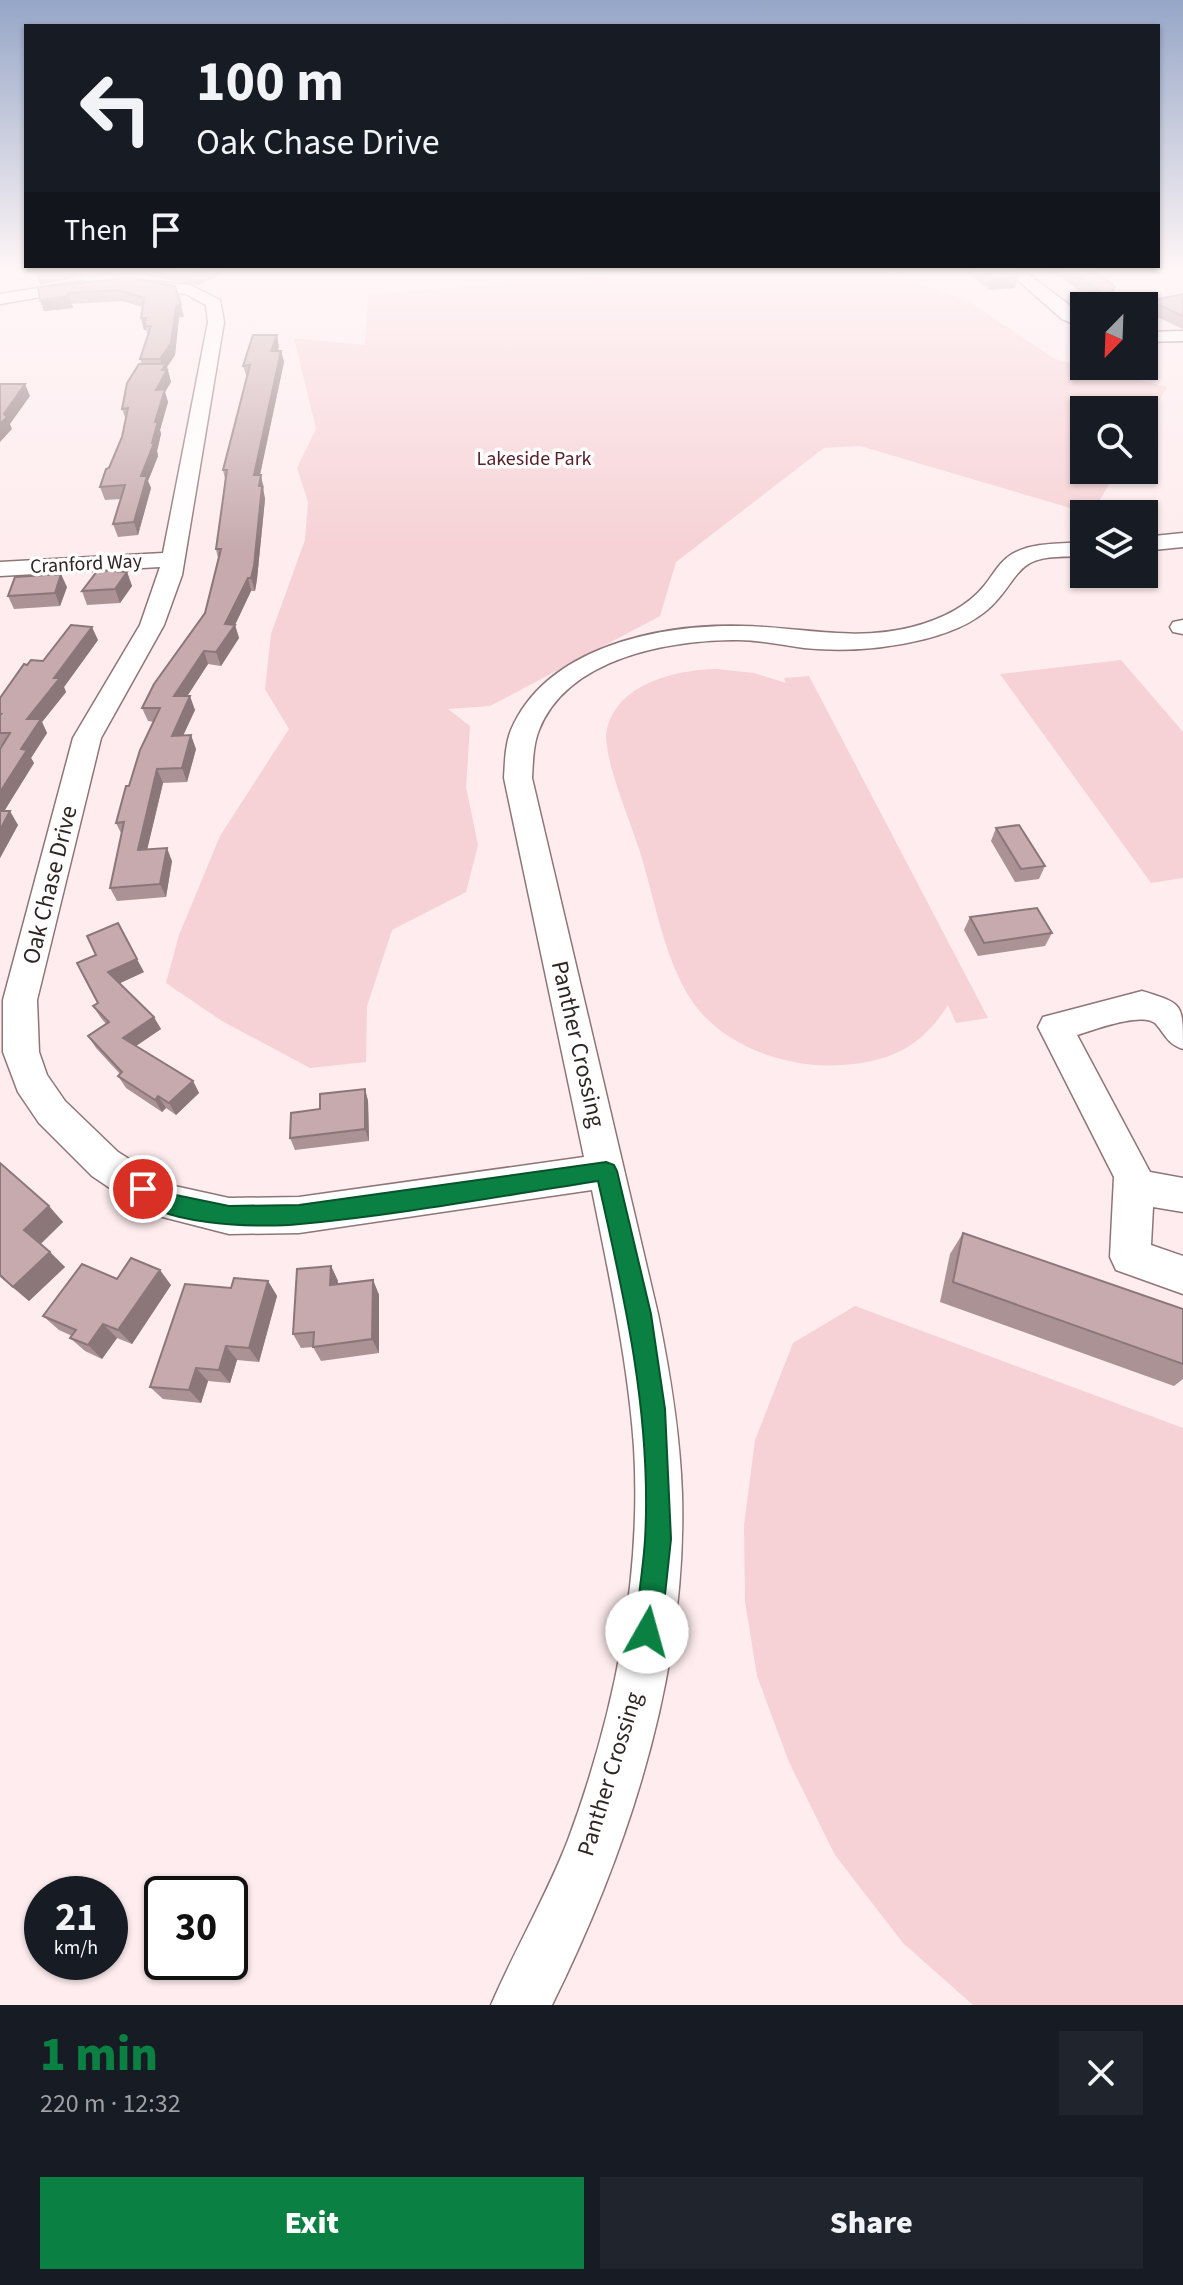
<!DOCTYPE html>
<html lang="en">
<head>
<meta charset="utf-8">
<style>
  :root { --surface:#171b24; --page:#20242c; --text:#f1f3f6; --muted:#9ea1a6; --accent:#0b8043 }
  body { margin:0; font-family:"Source Sans 3",sans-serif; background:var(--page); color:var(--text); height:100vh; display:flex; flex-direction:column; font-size:30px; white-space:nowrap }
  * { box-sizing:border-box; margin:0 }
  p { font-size:26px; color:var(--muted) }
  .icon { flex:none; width:44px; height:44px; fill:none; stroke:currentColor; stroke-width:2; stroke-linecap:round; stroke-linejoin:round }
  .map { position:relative; height:2005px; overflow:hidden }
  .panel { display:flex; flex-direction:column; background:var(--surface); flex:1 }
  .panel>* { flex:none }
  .hud { position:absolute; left:24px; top:24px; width:1136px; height:244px; border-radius:0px; box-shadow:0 2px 6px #0004; background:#171b24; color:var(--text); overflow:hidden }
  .needle { width:52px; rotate:203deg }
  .buttons { position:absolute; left:1070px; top:292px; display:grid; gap:16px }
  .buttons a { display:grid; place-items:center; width:88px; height:88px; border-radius:0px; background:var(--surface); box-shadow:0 2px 6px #0004; font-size:40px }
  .speed { position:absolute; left:24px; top:1876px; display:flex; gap:16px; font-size:40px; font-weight:700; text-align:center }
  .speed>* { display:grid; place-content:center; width:104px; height:104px; border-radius:50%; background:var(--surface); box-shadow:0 2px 6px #0004; line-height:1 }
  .speed small { font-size:20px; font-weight:400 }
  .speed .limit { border:4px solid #111; border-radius:12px; background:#fff; color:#111 }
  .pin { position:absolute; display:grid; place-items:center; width:68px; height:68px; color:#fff; margin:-34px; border:4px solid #fff; border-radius:50%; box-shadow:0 2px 8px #0007 }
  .me { position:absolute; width:88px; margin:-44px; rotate:7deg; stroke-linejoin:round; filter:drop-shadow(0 0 6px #0008) }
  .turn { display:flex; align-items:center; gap:28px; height:168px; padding:0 40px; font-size:36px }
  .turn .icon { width:104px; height:104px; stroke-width:2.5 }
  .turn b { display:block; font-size:56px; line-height:68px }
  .then { display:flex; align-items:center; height:76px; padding:0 40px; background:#0003; gap:16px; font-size:30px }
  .round { display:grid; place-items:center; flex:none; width:84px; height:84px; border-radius:0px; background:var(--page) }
  .summary { display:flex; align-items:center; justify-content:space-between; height:136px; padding:0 40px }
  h1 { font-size:48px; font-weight:800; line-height:60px; color:var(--accent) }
  .primary-button { display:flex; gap:16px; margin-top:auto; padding:16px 40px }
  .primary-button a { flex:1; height:92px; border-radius:0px; background:var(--accent); color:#fff; font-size:32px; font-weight:800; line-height:92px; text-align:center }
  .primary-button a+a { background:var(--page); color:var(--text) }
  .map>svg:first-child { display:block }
  .green { fill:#f6d1d5 }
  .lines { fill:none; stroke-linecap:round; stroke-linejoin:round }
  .minor-casing { stroke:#8f7578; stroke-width:3 }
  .minor { fill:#fff; fill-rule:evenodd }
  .wall { fill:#aa9295 }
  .shaded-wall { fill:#8b7779 }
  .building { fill:#c6aaad; stroke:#8b7779; stroke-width:2 }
  .route { fill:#0b8043; stroke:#07532c; stroke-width:2 }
  .labels { text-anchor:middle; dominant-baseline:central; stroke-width:7; stroke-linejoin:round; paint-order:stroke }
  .far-park-label { font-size:20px; fill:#58202b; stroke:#fefefe }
  .far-street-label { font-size:20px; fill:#302526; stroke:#fefefe }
  .street-label { font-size:24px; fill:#302526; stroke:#fefefe }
</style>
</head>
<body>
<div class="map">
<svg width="1183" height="2005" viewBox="0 0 1183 2005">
  <rect width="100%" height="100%" fill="#feecee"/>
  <g class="green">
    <polygon points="670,271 880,271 967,300 1055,359 1167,387 1144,426 1144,410 1084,410 1084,470 1118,470 1091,514 860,446 824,448 676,562 660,616 490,706 448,709 470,726 466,787 478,845 466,892 392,930 367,1006 366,1062 310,1068 222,1021 166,983 179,935 220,836 289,729 265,689 271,634 305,540 308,502 297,468 316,429 294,338 365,345 368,294"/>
    <polygon points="1121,660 1183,732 1183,878 1151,883 1000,674"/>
    <path d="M716,669L754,673L786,683L784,678L809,676L988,1018L956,1023L948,1005C922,1046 891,1062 842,1065C789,1069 723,1047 692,1001C664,959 655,900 640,852C630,820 607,768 606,736C612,685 673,670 716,669Z"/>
    <polygon points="855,1306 1183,1428 1183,2005 973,2005 903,1943 835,1855 789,1762 757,1676 745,1601 744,1525 755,1440 793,1343"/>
  </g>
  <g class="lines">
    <defs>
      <g id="minor">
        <polygon points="1007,271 1024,271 1084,316 1084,328 1062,319"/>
        <path d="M131,279L190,285L220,300L224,322L182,575L164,625L101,738L37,1000L39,1052L47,1075L65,1101L118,1152L170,1185L229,1198L299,1197L584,1157L504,778C505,762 505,745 511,730C547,646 661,624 742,626C800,627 854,642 912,627C939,620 966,608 984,586C993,575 1000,561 1012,554C1033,542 1061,544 1084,542V556C1067,557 1045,555 1030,563C1016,571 1009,587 998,599C980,621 952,632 925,639C885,649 845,652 804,648C782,645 760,640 738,640C670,640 568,657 539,730C533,745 533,762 532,778L658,1314C670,1373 680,1433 682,1494C687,1671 630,1847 552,2005H491C515,1949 546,1897 568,1840C614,1716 642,1580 634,1447C628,1361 609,1275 592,1190L299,1233L229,1234L147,1213L92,1176L39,1123L18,1092L3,1052V1000L73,738L140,625L160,567L0,576V562L163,553L208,322L206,305L186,294L125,287V281Z"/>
        <polygon points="82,281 90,286 88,289 0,304 0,294"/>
        <polygon points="1183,331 1183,341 1144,342 1144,332"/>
        <polygon points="1183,533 1183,547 1144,551 1144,537"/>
        <polygon points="1183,620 1183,634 1173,632 1170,627 1173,622"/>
        <path d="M1142,991C1183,1004 1183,1002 1183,1049C1168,1044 1166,1036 1156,1024C1143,1011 1094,1030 1077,1035L1150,1172L1183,1178V1212L1153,1207L1151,1245L1183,1256V1294L1116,1270L1110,1257L1114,1177L1038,1027L1043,1017Z"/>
      </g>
    </defs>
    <use href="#minor" class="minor-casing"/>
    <use href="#minor" class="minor"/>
  </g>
  <g class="wall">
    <polygon points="36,271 221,271 222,275 197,285 139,275 80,277 40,284"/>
    <polygon points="965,271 1015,271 1018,277 1015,288 989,290"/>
    <polygon points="1050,271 1096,271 1115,287 1111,298 1105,306 1103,306"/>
    <polygon points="127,278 184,317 179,317 175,355 167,367 171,382 165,392 168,402 160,430 161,434 157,451 158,456 148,481 151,488 138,535 118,537 113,524 121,499 105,500 100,487 122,437 126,420 122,409 142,364 140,359 148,336 146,330 144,330 141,318 142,307 122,301 72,304 73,308 44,311 40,300"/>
    <polygon points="1183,294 1183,329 1146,312 1150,301"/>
    <polygon points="279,346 278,351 281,351 284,362 260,475 264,487 263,491 265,499 257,579 255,591 251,591 235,625 239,638 221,666 208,664 187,696 195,710 183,735 196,749 187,782 163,783 147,849 172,861 166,897 117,901 110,888 122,835 116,823 154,722 148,721 142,708 205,613 218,558 216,549 225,479 223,470 247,378 243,366"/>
    <polygon points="127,572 132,586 120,603 87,605 82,591"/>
    <polygon points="67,587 60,606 14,609 8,596"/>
    <polygon points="98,640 64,687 66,692 42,722 47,733 31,758 34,763 4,811 18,825 0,858 0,749 2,746 0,746 0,698 27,665 43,661"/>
    <polygon points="996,828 1045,866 1039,879 1015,882 991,841"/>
    <polygon points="970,917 1052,933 1045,946 978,956 964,930"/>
    <polygon points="77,963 144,972 120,983 161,1029 136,1046 193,1081 199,1093 176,1115 166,1108 162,1112 126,1088 118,1076 120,1074 96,1048 88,1036 106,1024 101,1018 93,1006 98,1003"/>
    <polygon points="365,1089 368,1101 369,1141 295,1150 290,1138 320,1109"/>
    <polygon points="0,1163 63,1222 41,1244 65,1267 29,1301 0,1277"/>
    <polygon points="963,1233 1183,1309 1183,1379 1174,1386 940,1302 950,1254"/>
    <polygon points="331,1266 338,1281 338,1284 373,1280 379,1295 379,1353 321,1361 313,1347 301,1348 293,1334"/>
    <polygon points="117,1279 171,1285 132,1344 117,1338 102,1359 85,1351 70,1338 72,1336 59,1330 43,1316"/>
    <polygon points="268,1281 277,1296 259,1362 237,1360 230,1383 208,1381 201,1403 163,1399 150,1387 231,1288"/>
  </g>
  <g class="shaded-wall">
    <polygon points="49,271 78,271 80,277 40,284 36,273"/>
    <polygon points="202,271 221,271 222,275 197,285 194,274"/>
    <polygon points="1018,277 1015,288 989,290 992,280"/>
    <polygon points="1115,287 1111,298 1104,306 1108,296"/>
    <polygon points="68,293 73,308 44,311 40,300"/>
    <polygon points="181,305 184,317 179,317 175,355 167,367 171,382 165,392 168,402 160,430 161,434 157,451 158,456 148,481 151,488 138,535 134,522 141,476 152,443 155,422 156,390 163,369 160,359 176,306"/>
    <polygon points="141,318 146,318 145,326 146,330 144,330"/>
    <polygon points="277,335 279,346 274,363 271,351"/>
    <polygon points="281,351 284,362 257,488 254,475"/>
    <polygon points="25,384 30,396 10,424 12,429 0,442 0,424 4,414"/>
    <polygon points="261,475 265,499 257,579 255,591 251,578 259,486"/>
    <polygon points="127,572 132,586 120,603 115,589"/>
    <polygon points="61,574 67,587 60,606 55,593"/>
    <polygon points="248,578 251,591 234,627 235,625 239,638 221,666 216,652 225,624"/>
    <polygon points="92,627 98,640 64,687 66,692 42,722 47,733 31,758 34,763 0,818 0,792 21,749 27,719 54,678"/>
    <polygon points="204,651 208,664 179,709 174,696"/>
    <polygon points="190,696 195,710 177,749 172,736"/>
    <polygon points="191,735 196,749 187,782 182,768"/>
    <polygon points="157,769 163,783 144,863 138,850"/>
    <polygon points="10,811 18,825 0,858 0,830"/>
    <polygon points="167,848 172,861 166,897 160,884"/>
    <polygon points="137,959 144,972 116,985 108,972"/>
    <polygon points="154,1017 161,1029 130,1050 123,1038"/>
    <polygon points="193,1081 199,1093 176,1115 169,1103"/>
    <polygon points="365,1089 368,1101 369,1141 365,1129"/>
    <polygon points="158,1096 166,1108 162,1112 155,1100"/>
    <polygon points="49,1206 63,1222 39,1245 24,1230"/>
    <polygon points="50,1252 65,1267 29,1301 13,1287"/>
    <polygon points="331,1266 338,1281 337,1300 330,1285"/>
    <polygon points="160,1270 171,1285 132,1344 118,1330"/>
    <polygon points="373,1280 379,1295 379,1353 372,1339"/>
    <polygon points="268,1281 277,1296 259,1362 249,1348"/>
    <polygon points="103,1324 117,1338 102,1359 88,1345"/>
    <polygon points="226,1346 237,1360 230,1383 219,1370"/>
    <polygon points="196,1368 208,1381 201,1403 189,1390"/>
  </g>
  <g class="building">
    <polygon points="176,271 202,271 194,274"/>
    <polygon points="981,271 1015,271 1018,277 992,280"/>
    <polygon points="1069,271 1096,271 1115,287 1108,296"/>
    <polygon points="127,278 175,286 181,305 176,306 171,343 160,359 140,359 151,326 145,326 146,318 141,318 144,298 119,290 68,293 69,296 40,300 38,287"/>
    <polygon points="1183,294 1183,316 1150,301"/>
    <polygon points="253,335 277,335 271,351 281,351 254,475 261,475 259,486 262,486 254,566 251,578 248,578 225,624 235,625 216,652 204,651 174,696 190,696 172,736 191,735 182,768 157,769 138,850 167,848 160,884 110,888 124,822 116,823 126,786 129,786 140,750 160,708 142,708 154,684 205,613 221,549 216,549 227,470 223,470 250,365 243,366"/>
    <polygon points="139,364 166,364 162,370 167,370 156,390 165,389 155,422 158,421 152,443 154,443 141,476 147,476 134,522 113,524 125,485 100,487 106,469 109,468 122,437 128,408 122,409 127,383"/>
    <polygon points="0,384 25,384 4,414 7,417 0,424"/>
    <polygon points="98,570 127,572 115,589 82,591"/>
    <polygon points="61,574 55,593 8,596 15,577"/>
    <polygon points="71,625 92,627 54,678 60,678 27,719 41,719 21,749 27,750 0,792 0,749 10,733 0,733 0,715 1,714 0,714 0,698 24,664 27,665 31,660 43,661"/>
    <polygon points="0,811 10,811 0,830"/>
    <polygon points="1019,825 1045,866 1021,869 996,828"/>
    <polygon points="1037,908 1052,933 984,943 970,917"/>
    <polygon points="118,923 137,959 108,972 154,1017 123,1038 193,1081 169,1103 158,1096 155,1100 118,1076 122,1072 88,1036 109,1022 93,1006 98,1003 77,963 96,955 87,936"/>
    <polygon points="365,1089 365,1129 290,1138 291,1113 320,1109 320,1094"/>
    <polygon points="0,1163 49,1206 24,1230 50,1252 13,1287 0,1275"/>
    <polygon points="963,1233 1183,1309 1183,1364 953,1282"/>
    <polygon points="131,1258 160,1270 118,1330 103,1324 88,1345 70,1338 76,1330 43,1316 82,1264 117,1279"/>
    <polygon points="331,1266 330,1285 373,1280 372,1339 313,1347 314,1332 293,1334 297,1269"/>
    <polygon points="234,1278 268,1281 249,1348 226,1346 219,1370 196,1368 189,1390 150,1387 185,1284 231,1288"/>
  </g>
  <linearGradient id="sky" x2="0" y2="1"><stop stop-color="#96a6c7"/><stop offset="0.49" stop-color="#fff6f7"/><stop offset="1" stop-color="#fff6f7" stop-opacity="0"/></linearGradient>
  <rect width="1183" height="551" fill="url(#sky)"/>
  <path class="route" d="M606,1162L614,1165L617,1171L651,1314L665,1409L671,1539L661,1632L657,1641L647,1645L638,1641L634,1632C638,1601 643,1570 645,1540C652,1418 625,1299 598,1181C500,1196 399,1215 300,1224C264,1228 150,1227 132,1189L135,1182L143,1180L166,1193L229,1206L299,1205Z"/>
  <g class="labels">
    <g class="far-park-label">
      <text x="534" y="459">Lakeside Park</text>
    </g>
    <g class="far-street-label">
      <text transform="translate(86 564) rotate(-3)">Cranford Way</text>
    </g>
    <g class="street-label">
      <text transform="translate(50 885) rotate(-76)">Oak Chase Drive</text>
      <text transform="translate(578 1044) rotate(77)">Panther Crossing</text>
      <text transform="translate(610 1774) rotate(-73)">Panther Crossing</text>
    </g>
  </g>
</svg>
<div class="buttons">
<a><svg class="needle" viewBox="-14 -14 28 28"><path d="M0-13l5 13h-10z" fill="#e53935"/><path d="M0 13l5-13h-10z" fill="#9ea1a6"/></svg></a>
<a><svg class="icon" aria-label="search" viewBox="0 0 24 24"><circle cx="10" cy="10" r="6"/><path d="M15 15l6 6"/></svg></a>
<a><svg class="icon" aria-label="layers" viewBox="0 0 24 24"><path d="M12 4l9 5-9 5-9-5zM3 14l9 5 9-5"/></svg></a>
</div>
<div class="speed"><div>21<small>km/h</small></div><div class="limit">30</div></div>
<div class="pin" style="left:143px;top:1189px;background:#d93025"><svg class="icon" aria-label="arrive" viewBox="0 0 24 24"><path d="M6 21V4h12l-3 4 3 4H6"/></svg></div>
<svg class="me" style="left:647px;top:1632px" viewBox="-20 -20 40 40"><circle r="19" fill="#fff"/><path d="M0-13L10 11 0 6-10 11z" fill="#0b8043"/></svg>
<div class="hud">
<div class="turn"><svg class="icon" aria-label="left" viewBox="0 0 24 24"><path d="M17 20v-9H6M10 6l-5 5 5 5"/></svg><div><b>100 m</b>Oak Chase Drive</div></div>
<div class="then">Then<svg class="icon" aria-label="arrive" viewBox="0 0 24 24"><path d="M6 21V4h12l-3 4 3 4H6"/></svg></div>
</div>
</div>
<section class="panel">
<div class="summary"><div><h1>1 min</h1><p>220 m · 12:32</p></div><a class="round"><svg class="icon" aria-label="close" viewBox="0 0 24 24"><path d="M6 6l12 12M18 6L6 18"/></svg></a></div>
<div class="primary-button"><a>Exit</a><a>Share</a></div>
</section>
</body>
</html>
